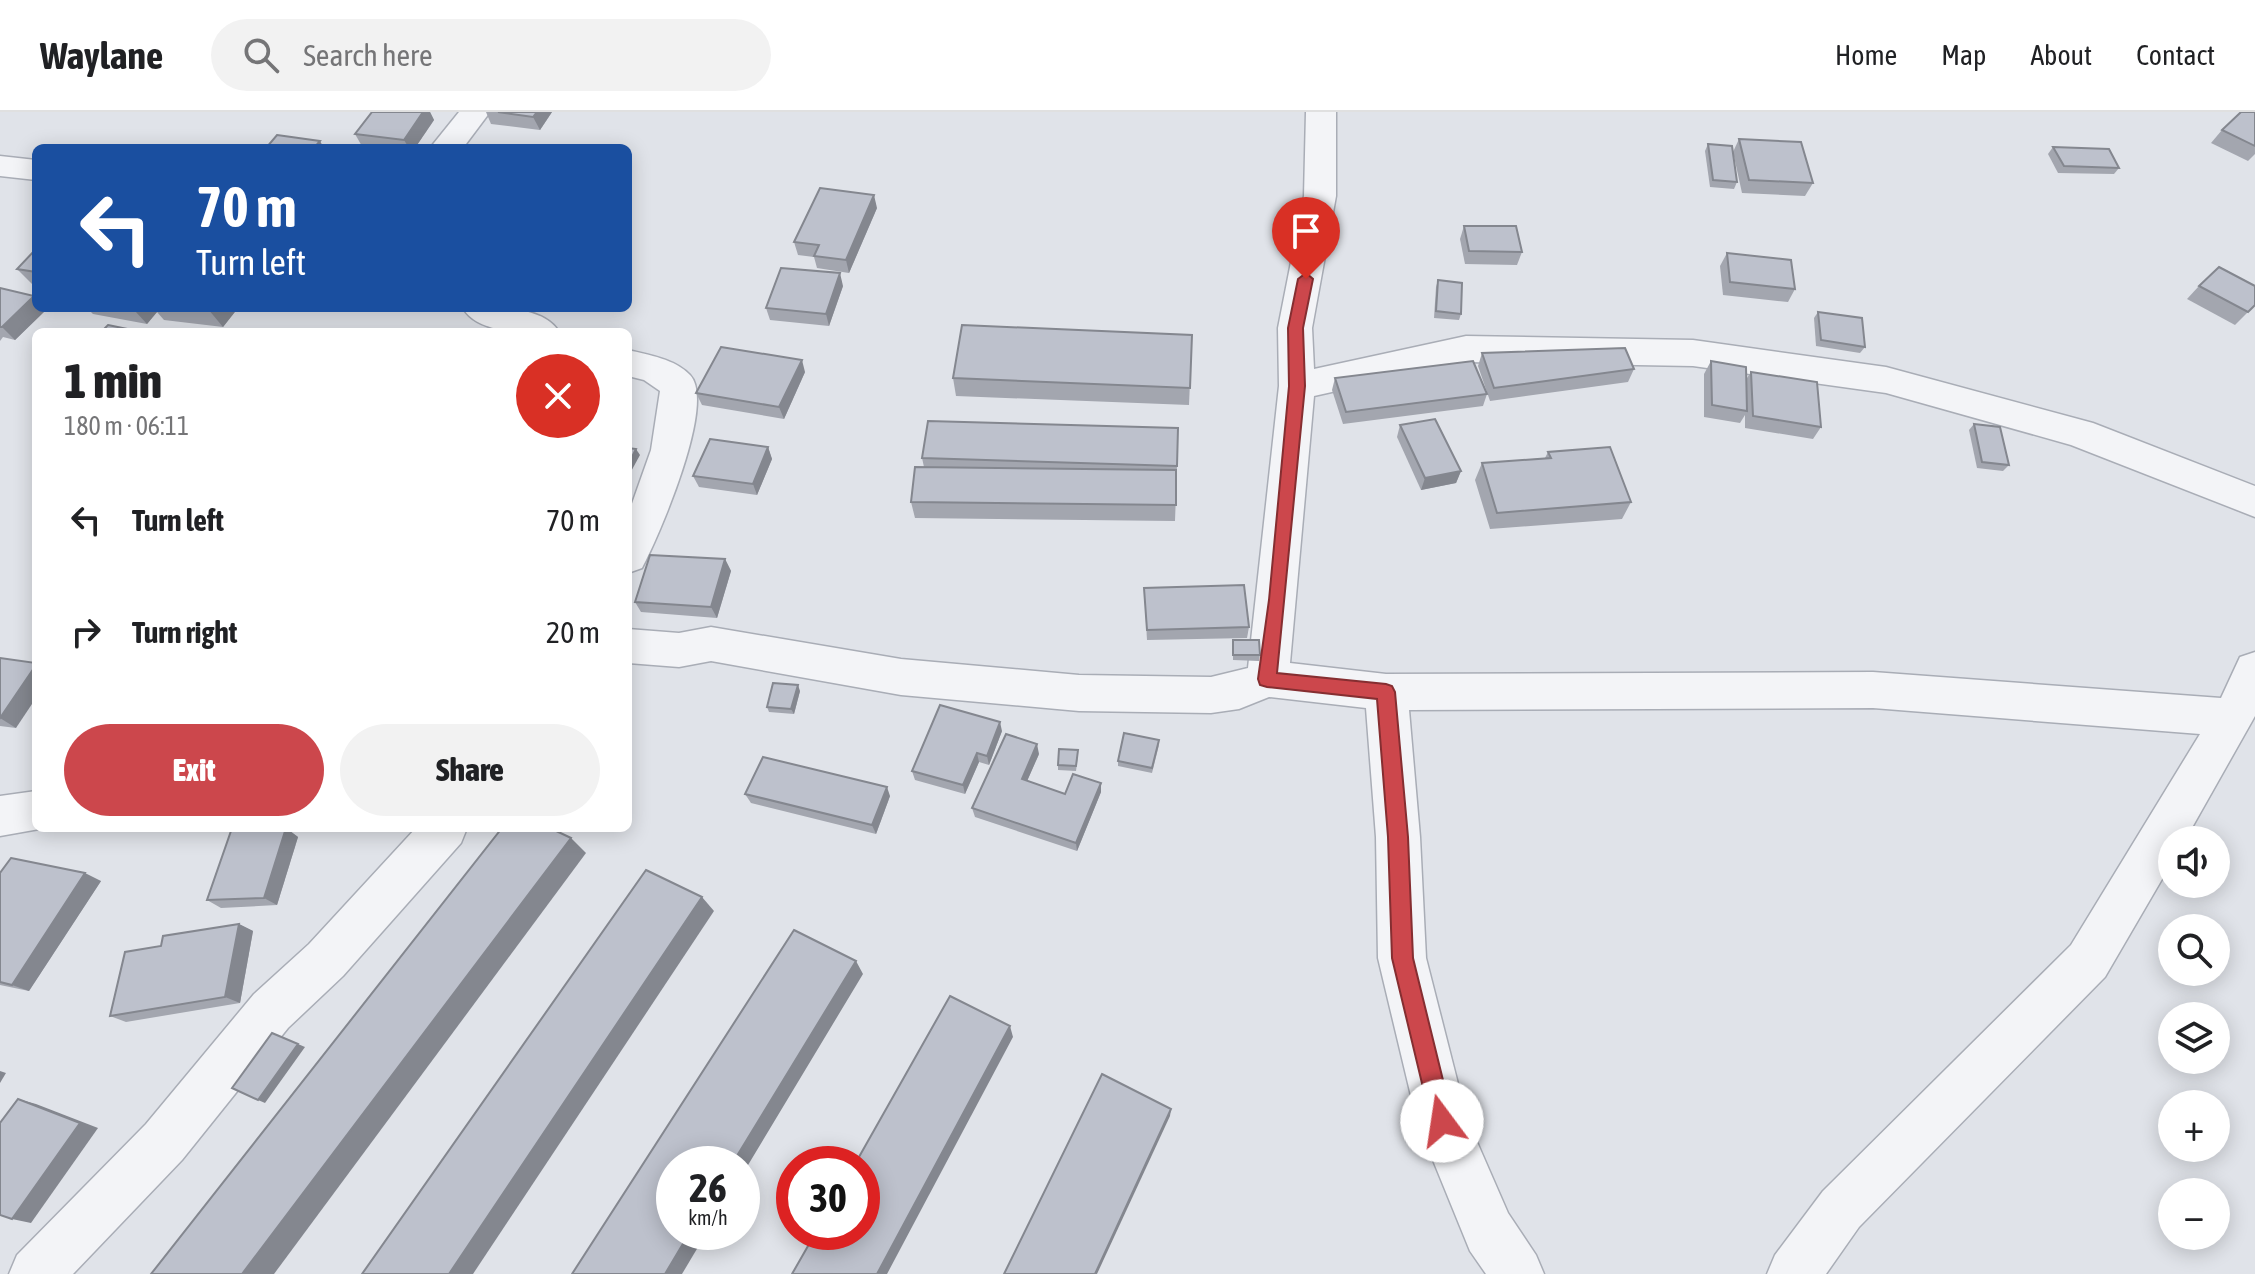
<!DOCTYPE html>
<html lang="en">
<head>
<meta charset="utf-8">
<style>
  :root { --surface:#fff; --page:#f2f2f2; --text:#202124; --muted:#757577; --line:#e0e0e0; --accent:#cc474c }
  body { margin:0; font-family:"Asap Condensed",sans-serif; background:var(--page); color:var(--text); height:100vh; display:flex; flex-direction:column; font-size:30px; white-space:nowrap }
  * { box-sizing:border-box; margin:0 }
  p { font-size:26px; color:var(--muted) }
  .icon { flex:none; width:44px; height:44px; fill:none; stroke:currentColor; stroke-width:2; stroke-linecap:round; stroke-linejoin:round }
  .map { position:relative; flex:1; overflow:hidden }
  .panel { position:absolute; left:32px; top:216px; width:600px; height:504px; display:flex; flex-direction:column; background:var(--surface); border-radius:12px; box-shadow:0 4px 20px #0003 }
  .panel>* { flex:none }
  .top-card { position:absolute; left:32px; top:32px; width:600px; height:168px; border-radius:12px; box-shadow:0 4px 20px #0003; background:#1a4fa0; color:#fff; overflow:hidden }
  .tools { position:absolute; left:2158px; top:714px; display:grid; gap:16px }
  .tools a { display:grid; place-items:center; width:72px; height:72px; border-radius:50%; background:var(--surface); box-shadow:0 4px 20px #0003; font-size:40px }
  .speed { position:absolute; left:656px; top:1034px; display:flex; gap:16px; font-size:40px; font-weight:700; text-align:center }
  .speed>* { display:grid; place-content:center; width:104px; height:104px; border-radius:50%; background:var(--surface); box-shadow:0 4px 20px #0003; line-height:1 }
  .speed small { font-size:20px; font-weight:400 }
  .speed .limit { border:12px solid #d22; background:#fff; color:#111 }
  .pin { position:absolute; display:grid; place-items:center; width:68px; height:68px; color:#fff; margin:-82px -34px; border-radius:50% 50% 50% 0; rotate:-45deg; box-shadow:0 0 8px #0007 }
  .pin .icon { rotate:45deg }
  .me { position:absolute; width:88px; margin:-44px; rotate:346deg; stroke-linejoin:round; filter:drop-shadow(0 0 6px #0008) }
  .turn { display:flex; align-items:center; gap:28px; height:168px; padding:0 32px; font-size:36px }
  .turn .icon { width:104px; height:104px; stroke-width:2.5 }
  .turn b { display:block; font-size:56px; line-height:68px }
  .round { display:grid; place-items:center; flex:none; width:84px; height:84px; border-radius:42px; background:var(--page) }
  .summary { display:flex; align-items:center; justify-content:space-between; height:136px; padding:0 32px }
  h1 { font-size:48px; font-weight:800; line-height:60px }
  .action { display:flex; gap:16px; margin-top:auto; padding:16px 32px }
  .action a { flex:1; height:92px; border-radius:48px; background:var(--accent); color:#fff; font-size:32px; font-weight:800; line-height:92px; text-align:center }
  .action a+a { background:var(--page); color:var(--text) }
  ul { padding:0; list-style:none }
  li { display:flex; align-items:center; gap:24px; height:112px; padding:0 32px }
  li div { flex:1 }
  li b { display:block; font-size:30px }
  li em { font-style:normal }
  header { display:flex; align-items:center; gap:48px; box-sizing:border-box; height:112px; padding:0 40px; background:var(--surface); border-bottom:2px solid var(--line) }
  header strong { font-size:38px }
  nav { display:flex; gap:44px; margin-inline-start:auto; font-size:28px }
  .search { width:560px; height:72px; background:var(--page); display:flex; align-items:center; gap:20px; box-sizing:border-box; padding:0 28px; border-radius:44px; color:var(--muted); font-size:30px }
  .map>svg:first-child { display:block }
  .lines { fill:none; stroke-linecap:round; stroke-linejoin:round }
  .minor-casing { stroke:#a9adb6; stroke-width:3 }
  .minor { fill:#f3f4f7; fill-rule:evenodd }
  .wall { fill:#a3a6af }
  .shaded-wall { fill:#84878f }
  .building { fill:#bdc1cc; stroke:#84878f; stroke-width:2 }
  .route { fill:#cc474c; stroke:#852e31; stroke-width:2 }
</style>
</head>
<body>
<header>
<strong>Waylane</strong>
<div class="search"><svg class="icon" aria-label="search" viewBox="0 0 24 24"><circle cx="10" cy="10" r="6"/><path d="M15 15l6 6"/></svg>Search here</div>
<nav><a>Home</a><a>Map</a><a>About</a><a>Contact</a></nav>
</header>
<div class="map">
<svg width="2255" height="1162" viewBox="0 0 2255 1162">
  <rect width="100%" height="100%" fill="#e0e3e9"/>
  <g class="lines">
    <defs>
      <g id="minor">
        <polygon points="459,0 490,0 463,36 430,36"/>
        <polygon points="1306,0 1336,0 1336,84 1312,216 1314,257 1466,224 1693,228 1886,255 2093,311 2255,374 2255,405 2071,333 1886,281 1693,254 1466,250 1314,284 1290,551 1386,562 1873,560 2221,586 2240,545 2255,540 2255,604 2185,728 2172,728 2172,750 2105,865 1859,1115 1826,1162 1767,1162 1775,1143 1823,1079 2071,833 2200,622 1873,596 1409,598 1420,725 1426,846 1467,1007 1508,1101 1536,1143 1544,1162 1486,1162 1470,1139 1417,1009 1378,846 1376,725 1366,596 1269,585 1239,597 1211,601 1079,599 901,583 711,549 679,555 628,551 628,517 679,521 711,515 901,547 1079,563 1211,565 1248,556 1279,274 1278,216 1304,84"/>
        <polygon points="0,44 36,48 36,68 0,64"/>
        <path d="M463,196C491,196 543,192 559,220C531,220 479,224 463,196Z"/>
        <path d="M628,238C649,243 675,247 690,263C717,291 658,426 642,456L628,461V403L651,338L660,279L644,268L628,264Z"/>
        <polygon points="36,679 36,716 45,716 0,724 0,684"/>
        <polygon points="416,716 467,716 461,731 343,864 288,916 182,1048 73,1162 9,1162 17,1143 146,1012 254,882 309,832"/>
      </g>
    </defs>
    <use href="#minor" class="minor-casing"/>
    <use href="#minor" class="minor"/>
  </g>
  <g class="wall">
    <polygon points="372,0 430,0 434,8 415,36 363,36 355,22"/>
    <polygon points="486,0 552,0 540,18 491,12"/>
    <polygon points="2255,0 2255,42 2248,49 2211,31 2222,18"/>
    <polygon points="1739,27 1813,71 1805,84 1742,81 1733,40"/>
    <polygon points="1708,32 1737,70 1734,77 1710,75 1705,39"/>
    <polygon points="2053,35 2119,56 2114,62 2058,61 2048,42"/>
    <polygon points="877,96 849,161 817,156 814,145 798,143 794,130"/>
    <polygon points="1464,114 1522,140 1517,153 1465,152 1460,127"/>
    <polygon points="36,137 36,176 17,157"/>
    <polygon points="1727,141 1795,177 1788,190 1723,183 1720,154"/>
    <polygon points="1438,168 1461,202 1459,208 1434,206 1436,175"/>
    <polygon points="843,174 829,214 770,208 766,196"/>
    <polygon points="2199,174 2255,193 2235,213 2187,187"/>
    <polygon points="0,176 36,196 47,197 15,228 3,225 0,229"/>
    <polygon points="87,196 238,196 223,215 164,208 157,200 147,212 93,202"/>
    <polygon points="1818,200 1865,235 1860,241 1816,234 1814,206"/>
    <polygon points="1192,223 1189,293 956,284 953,266"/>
    <polygon points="1482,241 1634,257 1628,270 1490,289 1478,254"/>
    <polygon points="1711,249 1747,266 1751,260 1821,315 1813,327 1745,316 1745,303 1740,311 1704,305 1704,262"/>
    <polygon points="805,260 784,307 702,293 696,281"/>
    <polygon points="1335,266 1487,282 1483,294 1343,312 1332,278"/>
    <polygon points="1974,312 2009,353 2003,359 1977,356 1969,318"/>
    <polygon points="1400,313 1461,359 1456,371 1421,378 1397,325"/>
    <polygon points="768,335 772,347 757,383 699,375 693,364"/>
    <polygon points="1548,340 1631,390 1622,407 1490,417 1475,368 1482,351 1545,346"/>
    <polygon points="922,346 1177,354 1175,409 915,406 911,390 924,355"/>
    <polygon points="725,447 731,459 717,506 641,500 635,490"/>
    <polygon points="1144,476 1249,515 1247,526 1147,528"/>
    <polygon points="1233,528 1260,543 1259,549 1233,548"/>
    <polygon points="0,546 16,616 0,614"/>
    <polygon points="800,579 794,602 769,600 767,595"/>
    <polygon points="1002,619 989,653 979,650 965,682 915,668 912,659"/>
    <polygon points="1159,633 1152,661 1118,654 1118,649"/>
    <polygon points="1039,642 1027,669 1065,682 1101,671 1101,680 1077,739 975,705 972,696"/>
    <polygon points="1078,643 1076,659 1058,658 1058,653"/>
    <polygon points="745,682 890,684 876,722 751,691"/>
    <polygon points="286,716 298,725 277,793 221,796 207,788"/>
    <polygon points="0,761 101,769 29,879 0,873"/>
    <polygon points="239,812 253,819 240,891 126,910 110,904 161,834"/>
  </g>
  <g class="shaded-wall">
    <polygon points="423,0 430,0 434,8 415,36 409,36 404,28"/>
    <polygon points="537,0 552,0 540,18 533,5"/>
    <polygon points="320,29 324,36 314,36"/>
    <polygon points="874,83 877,96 849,161 846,148"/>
    <polygon points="840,161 843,174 829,214 826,202"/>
    <polygon points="34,184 36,186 36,196 47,197 15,228 2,215"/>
    <polygon points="138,196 154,196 157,200 147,212 135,199"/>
    <polygon points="209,196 238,196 223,215 208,197"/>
    <polygon points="802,248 805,260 784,307 779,295"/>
    <polygon points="768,335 772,347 757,383 753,372"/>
    <polygon points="636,337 640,343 628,365 628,353"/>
    <polygon points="1461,359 1456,371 1421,378 1425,366"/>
    <polygon points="725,447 731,459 717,506 711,495"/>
    <polygon points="36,553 36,586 16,616 0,606"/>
    <polygon points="798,573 800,579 794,602 791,597"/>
    <polygon points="1000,610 1002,619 989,653 987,644"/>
    <polygon points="1037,632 1039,642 1024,676 1022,667"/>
    <polygon points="977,641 979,650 965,682 963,673"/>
    <polygon points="1101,671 1101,680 1077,739 1076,731"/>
    <polygon points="887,675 890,684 876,722 872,713"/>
    <polygon points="286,716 298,725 277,793 264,786"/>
    <polygon points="571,726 586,741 274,1162 242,1162"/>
    <polygon points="85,761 101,769 29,879 12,873"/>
    <polygon points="702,785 714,799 473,1162 449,1162"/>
    <polygon points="239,812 253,819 240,891 225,885"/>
    <polygon points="856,849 863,862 742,1063 742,1052 732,1052"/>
    <polygon points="1010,914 1013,925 887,1162 877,1162"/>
    <polygon points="272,921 305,935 265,991 258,988"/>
    <polygon points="0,959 6,961 0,971"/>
    <polygon points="18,987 36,992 98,1016 31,1111 12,1107"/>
    <polygon points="1171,997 1170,1004 1097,1162 1095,1162"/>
    <polygon points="690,1120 707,1120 682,1162 665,1162"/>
  </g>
  <g class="building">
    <polygon points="372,0 423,0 404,28 355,22"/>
    <polygon points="498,0 537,0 533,5"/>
    <polygon points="2241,0 2255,0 2255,34 2222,18"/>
    <polygon points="277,23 320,29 314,36 266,36"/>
    <polygon points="1739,27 1801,30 1813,71 1749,68"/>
    <polygon points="1708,32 1732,34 1737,70 1713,68"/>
    <polygon points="2053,35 2109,37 2119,56 2064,54"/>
    <polygon points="820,76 874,83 846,148 814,144 819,133 794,130"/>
    <polygon points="1464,114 1516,114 1522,140 1469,139"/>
    <polygon points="36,137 36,160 17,157"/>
    <polygon points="1727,141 1791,148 1795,177 1730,170"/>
    <polygon points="2219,155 2255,174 2255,193 2248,200 2199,174"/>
    <polygon points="781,156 840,161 826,202 766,196"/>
    <polygon points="1438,168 1462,171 1461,202 1436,199"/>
    <polygon points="0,176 34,184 2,215 0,215"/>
    <polygon points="118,196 138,196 135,199"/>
    <polygon points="1818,200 1862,206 1865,235 1821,228"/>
    <polygon points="108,213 142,220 101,220"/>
    <polygon points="962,213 1192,223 1190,276 953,266"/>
    <polygon points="721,235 802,248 779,295 696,281"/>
    <polygon points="1625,236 1634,257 1494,276 1482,241"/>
    <polygon points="1473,249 1487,282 1346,300 1335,266"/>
    <polygon points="1711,249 1746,255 1747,299 1712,293"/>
    <polygon points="1751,260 1817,270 1821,315 1753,304"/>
    <polygon points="1435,307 1461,359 1425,366 1400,313"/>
    <polygon points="928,309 1178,316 1177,354 922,346"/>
    <polygon points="1974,312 2000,315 2009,353 1982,350"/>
    <polygon points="710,327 768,335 753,372 693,364"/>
    <polygon points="1610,335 1631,390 1497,401 1482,351 1551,346 1548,340"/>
    <polygon points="628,336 636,337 628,353"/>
    <polygon points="915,355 1176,358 1176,393 911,390"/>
    <polygon points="650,443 725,447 711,495 635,490"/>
    <polygon points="1244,473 1249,515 1147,518 1144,476"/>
    <polygon points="1233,528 1259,528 1260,543 1233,543"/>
    <polygon points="0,546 36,551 36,553 0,606"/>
    <polygon points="773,571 798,573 791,597 767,595"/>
    <polygon points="940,593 1000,610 987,644 977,641 963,673 912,659"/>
    <polygon points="1124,621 1159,628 1152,656 1118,649"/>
    <polygon points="1006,622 1037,632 1022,667 1065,682 1073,662 1101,671 1076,731 972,696"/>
    <polygon points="1059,637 1078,638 1076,654 1058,653"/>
    <polygon points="763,645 887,675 872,713 745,682"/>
    <polygon points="286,716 264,786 207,788 231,719"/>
    <polygon points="502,716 550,716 571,726 242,1162 151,1162"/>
    <polygon points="11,746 85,761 12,873 0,870 0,761"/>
    <polygon points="646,758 702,785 449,1162 362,1162"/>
    <polygon points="239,812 225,885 110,904 125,840 161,834 163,824"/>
    <polygon points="794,818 856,849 732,1052 674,1052 674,1120 690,1120 665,1162 572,1162"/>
    <polygon points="950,884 1010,914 877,1162 792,1162 816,1120 862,1120 862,1052 855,1052"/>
    <polygon points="272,921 298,932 258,988 232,976"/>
    <polygon points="1102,962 1171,997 1095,1162 1004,1162"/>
    <polygon points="18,987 80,1011 12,1107 0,1103 0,1011"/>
  </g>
  <polygon class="route" points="1306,161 1313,167 1303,216 1305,274 1277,561 1386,572 1392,574 1395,580 1408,725 1413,846 1453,1009 1450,1016 1442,1020 1434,1016 1431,1009 1392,846 1388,725 1377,587 1267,575 1260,573 1258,567 1269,488 1289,274 1288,216 1298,167"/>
</svg>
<div class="tools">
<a><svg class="icon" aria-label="sound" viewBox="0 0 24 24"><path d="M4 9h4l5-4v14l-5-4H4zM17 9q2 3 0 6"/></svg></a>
<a><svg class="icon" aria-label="search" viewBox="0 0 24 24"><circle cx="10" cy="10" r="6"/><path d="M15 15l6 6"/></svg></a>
<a><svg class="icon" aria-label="layers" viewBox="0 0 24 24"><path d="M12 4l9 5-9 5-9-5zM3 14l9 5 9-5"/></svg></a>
<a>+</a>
<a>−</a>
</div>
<div class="speed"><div>26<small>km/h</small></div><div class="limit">30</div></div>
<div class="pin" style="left:1306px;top:167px;background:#d93025"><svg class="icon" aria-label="arrive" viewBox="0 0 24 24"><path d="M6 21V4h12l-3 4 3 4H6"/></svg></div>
<svg class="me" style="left:1442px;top:1009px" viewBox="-20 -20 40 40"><circle r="19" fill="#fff"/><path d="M0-13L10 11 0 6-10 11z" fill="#cc474c"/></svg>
<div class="top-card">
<div class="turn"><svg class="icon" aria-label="left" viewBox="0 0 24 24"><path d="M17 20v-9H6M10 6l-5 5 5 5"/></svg><div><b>70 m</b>Turn left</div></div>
</div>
<section class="panel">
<div class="summary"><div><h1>1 min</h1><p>180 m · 06:11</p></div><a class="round" style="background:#d93025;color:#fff"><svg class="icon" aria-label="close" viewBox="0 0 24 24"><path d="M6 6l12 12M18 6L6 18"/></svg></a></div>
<ul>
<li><svg class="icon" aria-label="left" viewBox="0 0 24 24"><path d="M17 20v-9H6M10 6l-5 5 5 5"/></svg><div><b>Turn left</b></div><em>70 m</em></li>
<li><svg class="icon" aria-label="right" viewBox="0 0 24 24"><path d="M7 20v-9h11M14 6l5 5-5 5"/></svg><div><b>Turn right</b></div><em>20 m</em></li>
</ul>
<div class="action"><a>Exit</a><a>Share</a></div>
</section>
</div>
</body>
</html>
